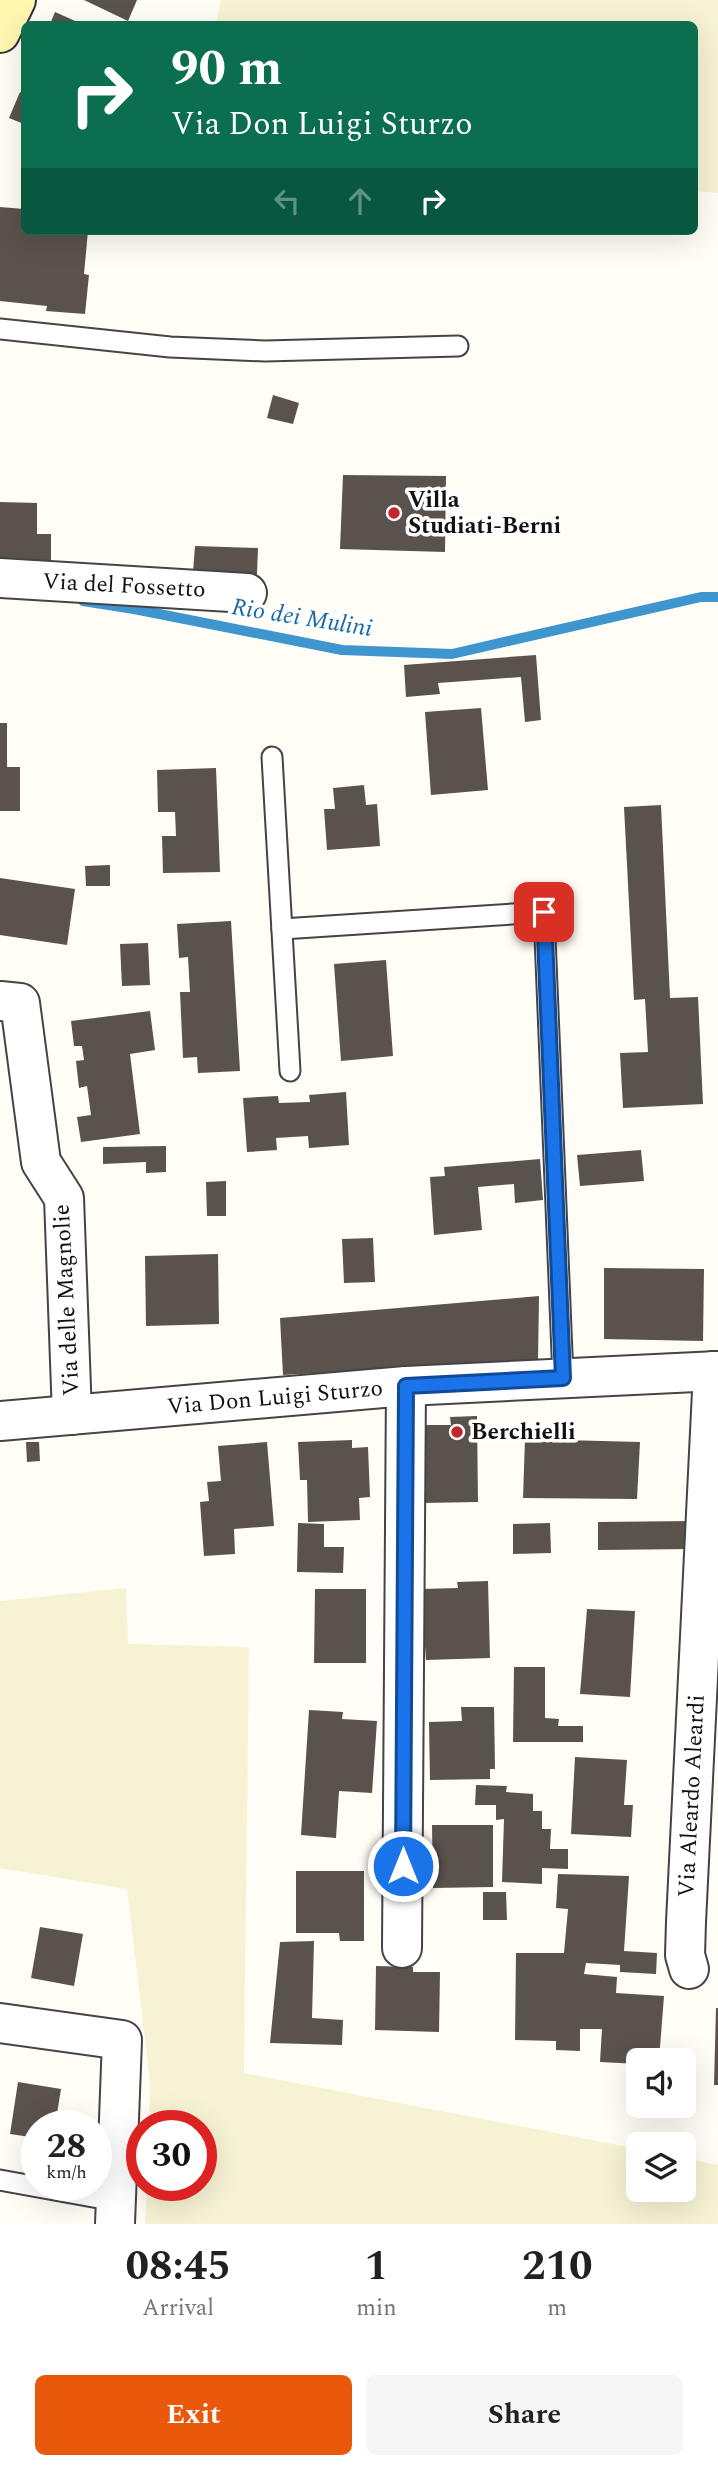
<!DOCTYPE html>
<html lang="en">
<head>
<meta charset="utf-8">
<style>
  :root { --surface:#fff; --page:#f6f6f6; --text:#202124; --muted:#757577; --accent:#ea580c }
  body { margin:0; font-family:Spectral,serif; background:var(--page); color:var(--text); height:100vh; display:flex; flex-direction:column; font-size:26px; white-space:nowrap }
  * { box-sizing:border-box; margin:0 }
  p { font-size:23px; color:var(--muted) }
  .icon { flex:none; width:38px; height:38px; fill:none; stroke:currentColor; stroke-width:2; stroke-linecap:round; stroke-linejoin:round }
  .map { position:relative; height:2224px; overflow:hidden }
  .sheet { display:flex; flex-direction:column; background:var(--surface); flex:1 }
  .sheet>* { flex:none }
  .top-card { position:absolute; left:21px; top:21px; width:677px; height:214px; border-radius:10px; box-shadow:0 7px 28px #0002; background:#0b6e4f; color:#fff; overflow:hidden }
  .tools { position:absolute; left:626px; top:2048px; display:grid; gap:14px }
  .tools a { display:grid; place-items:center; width:70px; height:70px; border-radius:10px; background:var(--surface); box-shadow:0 7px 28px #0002; font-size:35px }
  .speed { position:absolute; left:21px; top:2110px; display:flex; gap:14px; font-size:35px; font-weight:700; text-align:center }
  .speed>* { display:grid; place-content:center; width:91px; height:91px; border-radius:50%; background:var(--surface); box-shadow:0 7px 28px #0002; line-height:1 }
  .speed small { font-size:18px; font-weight:400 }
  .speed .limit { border:10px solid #d22; background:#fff; color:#111 }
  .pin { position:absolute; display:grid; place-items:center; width:60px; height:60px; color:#fff; margin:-30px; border-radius:14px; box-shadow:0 4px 10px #0006 }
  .me { position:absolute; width:77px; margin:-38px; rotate:0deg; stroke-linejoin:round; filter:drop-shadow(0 0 5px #0008) }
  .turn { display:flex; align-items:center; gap:24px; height:147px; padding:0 35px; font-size:32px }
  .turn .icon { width:91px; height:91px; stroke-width:2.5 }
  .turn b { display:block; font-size:49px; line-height:60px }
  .lanes { display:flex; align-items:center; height:66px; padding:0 35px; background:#0003; justify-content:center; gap:35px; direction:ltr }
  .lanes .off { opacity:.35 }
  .eta { display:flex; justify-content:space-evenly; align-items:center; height:119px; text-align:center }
  .eta b { font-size:42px; font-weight:700; line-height:49px }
  .button { display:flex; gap:14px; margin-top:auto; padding:14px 35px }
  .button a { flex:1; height:80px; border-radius:10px; background:var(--accent); color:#fff; font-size:28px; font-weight:700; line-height:80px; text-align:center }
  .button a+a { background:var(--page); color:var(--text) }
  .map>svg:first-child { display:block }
  .farmland { fill:#f6f3d4 }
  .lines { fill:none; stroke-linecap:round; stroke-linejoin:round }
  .stream { stroke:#3f96cf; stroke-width:10 }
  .building { fill:#5a524d }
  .lane-casing { stroke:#444; stroke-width:23 }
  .street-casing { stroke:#444; stroke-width:42 }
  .secondary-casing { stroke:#333; stroke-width:42 }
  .lane { stroke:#fff; stroke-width:19 }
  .street { stroke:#fff; stroke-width:38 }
  .secondary { stroke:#fff6b0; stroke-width:38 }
  .route-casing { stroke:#114b97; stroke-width:18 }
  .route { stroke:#1a73e8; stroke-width:12 }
  .poi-dot { fill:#c4262e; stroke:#fff; stroke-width:2.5 }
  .labels { text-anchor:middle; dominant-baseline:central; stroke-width:7; stroke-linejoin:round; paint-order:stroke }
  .poi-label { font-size:23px; font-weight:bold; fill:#111; stroke:#fff; text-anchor:start }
  .street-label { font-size:23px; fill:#111; stroke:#fff }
  .water-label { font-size:24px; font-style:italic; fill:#1768a6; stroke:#fff }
</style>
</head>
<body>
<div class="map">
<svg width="718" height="2224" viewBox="0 0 718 2224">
  <rect width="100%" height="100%" fill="#fffdf5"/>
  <g class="farmland">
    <polygon points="221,0 718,0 718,193 695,191 695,24 216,24"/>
    <polygon points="126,1588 128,1644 249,1647 244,2073 639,2149 639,2189 684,2189 684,2158 718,2165 718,2224 145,2224 147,2186 201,2186 201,2126 149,2126 150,2081 127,1889 0,1868 0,1601"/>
  </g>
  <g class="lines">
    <polyline class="stream" points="83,601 134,609 342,650 452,654 701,597 718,597"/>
  </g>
  <g class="building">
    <polygon points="84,0 137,0 128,21"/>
    <polygon points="55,12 82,24 50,24"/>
    <polygon points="20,92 24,94 24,124 9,118"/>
    <polygon points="0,207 24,209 24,231 88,231 84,274 89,275 85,314 46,311 47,306 0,301"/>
    <polygon points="273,395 299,403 293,424 267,418"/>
    <polygon points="343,475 446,476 445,552 340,549"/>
    <polygon points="0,502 37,503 37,534 51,534 51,561 0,560"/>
    <polygon points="195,546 258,548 257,574 193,572"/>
    <polygon points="536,655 541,720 525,722 521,677 438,683 440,694 406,697 404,665"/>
    <polygon points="481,708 488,790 431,795 425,712"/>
    <polygon points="0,723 7,723 7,767 20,767 20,811 0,811"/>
    <polygon points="216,768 220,872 163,873 162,836 176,836 175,812 158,812 157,770"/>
    <polygon points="364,785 366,805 377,804 380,846 327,850 324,809 335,809 333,788"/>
    <polygon points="661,805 670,998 698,997 703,1104 623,1108 620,1053 648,1052 645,999 634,1000 624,807"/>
    <polygon points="110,865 110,886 86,886 85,866"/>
    <polygon points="0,878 75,889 67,945 0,935"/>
    <polygon points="231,921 240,1071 198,1073 197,1057 183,1058 180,992 190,992 188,957 179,958 177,924"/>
    <polygon points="148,943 150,985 122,986 120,944"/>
    <polygon points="386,960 393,1056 341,1061 334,964"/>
    <polygon points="150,1011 155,1050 130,1054 140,1134 81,1142 77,1117 91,1115 87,1086 79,1088 76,1061 84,1060 82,1046 74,1046 71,1021"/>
    <polygon points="346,1092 349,1145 309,1148 308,1136 276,1138 277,1150 247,1152 243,1098 278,1096 279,1103 310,1102 309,1095"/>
    <polygon points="166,1146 166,1172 146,1173 146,1162 103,1164 103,1147"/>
    <polygon points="641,1150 644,1181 580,1186 577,1155"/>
    <polygon points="540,1159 543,1200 515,1203 514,1184 478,1187 482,1230 434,1235 430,1177 445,1176 444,1167"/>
    <polygon points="226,1181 226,1216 207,1216 206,1182"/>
    <polygon points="373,1238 375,1282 344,1283 342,1239"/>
    <polygon points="218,1254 219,1324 146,1326 145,1256"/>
    <polygon points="604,1268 704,1269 703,1341 604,1339"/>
    <polygon points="539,1296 538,1361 283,1375 280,1318"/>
    <polygon points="477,1416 478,1502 422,1503 420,1425 451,1425 450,1417"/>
    <polygon points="525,1439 640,1442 637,1499 523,1498"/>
    <polygon points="352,1440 352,1448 368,1447 370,1497 359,1498 360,1520 308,1522 307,1480 300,1480 298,1442"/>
    <polygon points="26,1442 39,1442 40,1461 27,1462"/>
    <polygon points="267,1442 274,1526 234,1529 235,1554 204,1556 200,1502 209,1501 207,1482 221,1481 218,1446"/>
    <polygon points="692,1521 692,1549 598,1550 598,1522"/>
    <polygon points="298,1523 324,1524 324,1547 344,1547 343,1573 297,1572"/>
    <polygon points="550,1523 551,1553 513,1554 513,1524"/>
    <polygon points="488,1581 490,1658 426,1660 421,1589 458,1588 457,1582"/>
    <polygon points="315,1589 366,1589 366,1663 314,1663"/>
    <polygon points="587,1609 635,1611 630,1697 580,1694"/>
    <polygon points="514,1667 545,1667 545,1718 559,1719 558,1726 583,1726 583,1742 513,1742"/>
    <polygon points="461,1707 494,1707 495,1769 490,1769 490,1779 430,1780 429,1722 462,1721"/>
    <polygon points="309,1710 343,1712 342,1719 377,1721 372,1793 339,1791 336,1838 301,1835"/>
    <polygon points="575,1757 627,1760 624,1805 633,1805 631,1837 571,1834"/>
    <polygon points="476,1785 507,1786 506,1792 533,1794 533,1811 542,1811 542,1829 551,1829 550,1849 568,1849 568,1869 542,1868 542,1884 502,1882 504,1819 496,1820 496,1805 475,1805"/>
    <polygon points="432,1825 493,1825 493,1887 433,1888"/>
    <polygon points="296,1871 364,1871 364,1941 340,1941 339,1933 296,1933"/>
    <polygon points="558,1874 629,1876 624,1951 657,1953 656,1974 620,1972 620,1965 586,1963 584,1974 617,1977 616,1993 664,1996 659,2060 639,2060 639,2064 600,2062 602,2029 580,2029 580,2051 556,2050 556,2041 515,2040 516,1953 564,1953 568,1909 556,1908"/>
    <polygon points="483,1892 506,1892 507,1920 483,1920"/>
    <polygon points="40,1927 83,1934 74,1986 31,1978"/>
    <polygon points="314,1941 312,2018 343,2020 342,2045 270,2043 280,1942"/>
    <polygon points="376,1966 413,1967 413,1972 440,1972 439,2032 375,2030"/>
    <polygon points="716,2008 718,2008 718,2085 714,2085"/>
    <polygon points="18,2082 61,2089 55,2126 37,2126 37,2138 10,2134"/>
  </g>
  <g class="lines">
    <defs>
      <g id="lane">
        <polyline points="0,329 170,347 265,351 458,346"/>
        <polyline points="272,757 290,1071"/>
        <polyline points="282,929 544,912 563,1378"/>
        <polyline points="0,2180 115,2201"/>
      </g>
      <g id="street">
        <polyline points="0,578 247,593"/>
        <polyline points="0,1001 20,1003 41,1162 64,1198 72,1415"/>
        <polyline points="0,1421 406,1386 718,1371"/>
        <polyline points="402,1948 406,1386"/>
        <polyline points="689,1969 685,1955 686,1922 713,1371"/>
        <polyline points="0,2023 122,2040 115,2224"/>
      </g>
      <polyline id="secondary" points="0,33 16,0"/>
    </defs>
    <use href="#lane" class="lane-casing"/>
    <use href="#street" class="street-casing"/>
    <use href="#secondary" class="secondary-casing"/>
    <use href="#lane" class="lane"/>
    <use href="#street" class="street"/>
    <use href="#secondary" class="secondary"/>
  </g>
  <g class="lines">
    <defs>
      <polyline id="route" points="403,1866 406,1386 563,1378 544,912"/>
    </defs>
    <use href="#route" class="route-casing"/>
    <use href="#route" class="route"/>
  </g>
  <g class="poi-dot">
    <circle cx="394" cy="513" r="7"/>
    <circle cx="457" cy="1432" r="7"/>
  </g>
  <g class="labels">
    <g class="poi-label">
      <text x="408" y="500">Villa<tspan x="408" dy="26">Studiati-Berni</tspan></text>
      <text x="471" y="1432">Berchielli</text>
    </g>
    <g class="street-label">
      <text transform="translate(124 586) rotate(3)">Via del Fossetto</text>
      <text transform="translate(67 1300) rotate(-93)">Via delle Magnolie</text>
      <text transform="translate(275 1398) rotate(-5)">Via Don Luigi Sturzo</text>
      <text transform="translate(692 1796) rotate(-87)">Via Aleardo Aleardi</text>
    </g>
    <g class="water-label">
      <text transform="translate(302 618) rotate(9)">Rio dei Mulini</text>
    </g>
  </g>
</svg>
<div class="tools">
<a><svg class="icon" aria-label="sound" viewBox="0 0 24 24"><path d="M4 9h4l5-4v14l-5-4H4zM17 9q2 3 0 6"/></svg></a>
<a><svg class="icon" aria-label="layers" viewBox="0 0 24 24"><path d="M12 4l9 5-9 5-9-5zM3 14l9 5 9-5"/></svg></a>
</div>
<div class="speed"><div>28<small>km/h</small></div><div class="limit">30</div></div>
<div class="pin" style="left:544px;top:912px;background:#d93025"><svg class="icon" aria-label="arrive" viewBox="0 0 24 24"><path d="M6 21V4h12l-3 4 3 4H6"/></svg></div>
<svg class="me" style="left:403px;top:1866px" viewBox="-20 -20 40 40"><circle r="17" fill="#1a73e8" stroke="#fff" stroke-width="3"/><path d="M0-11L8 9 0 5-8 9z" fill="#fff"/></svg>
<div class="top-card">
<div class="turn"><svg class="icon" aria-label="right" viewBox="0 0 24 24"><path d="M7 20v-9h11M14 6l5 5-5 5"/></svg><div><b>90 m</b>Via Don Luigi Sturzo</div></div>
<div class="lanes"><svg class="icon off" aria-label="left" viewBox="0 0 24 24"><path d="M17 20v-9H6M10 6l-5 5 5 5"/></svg><svg class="icon off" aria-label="ahead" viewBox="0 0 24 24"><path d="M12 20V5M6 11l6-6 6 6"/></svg><svg class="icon" aria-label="right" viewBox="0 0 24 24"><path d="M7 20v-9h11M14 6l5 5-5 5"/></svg></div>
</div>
</div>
<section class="sheet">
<div class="eta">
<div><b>08:45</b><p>Arrival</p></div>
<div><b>1</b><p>min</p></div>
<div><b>210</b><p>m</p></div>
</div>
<div class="button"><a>Exit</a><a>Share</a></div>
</section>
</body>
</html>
